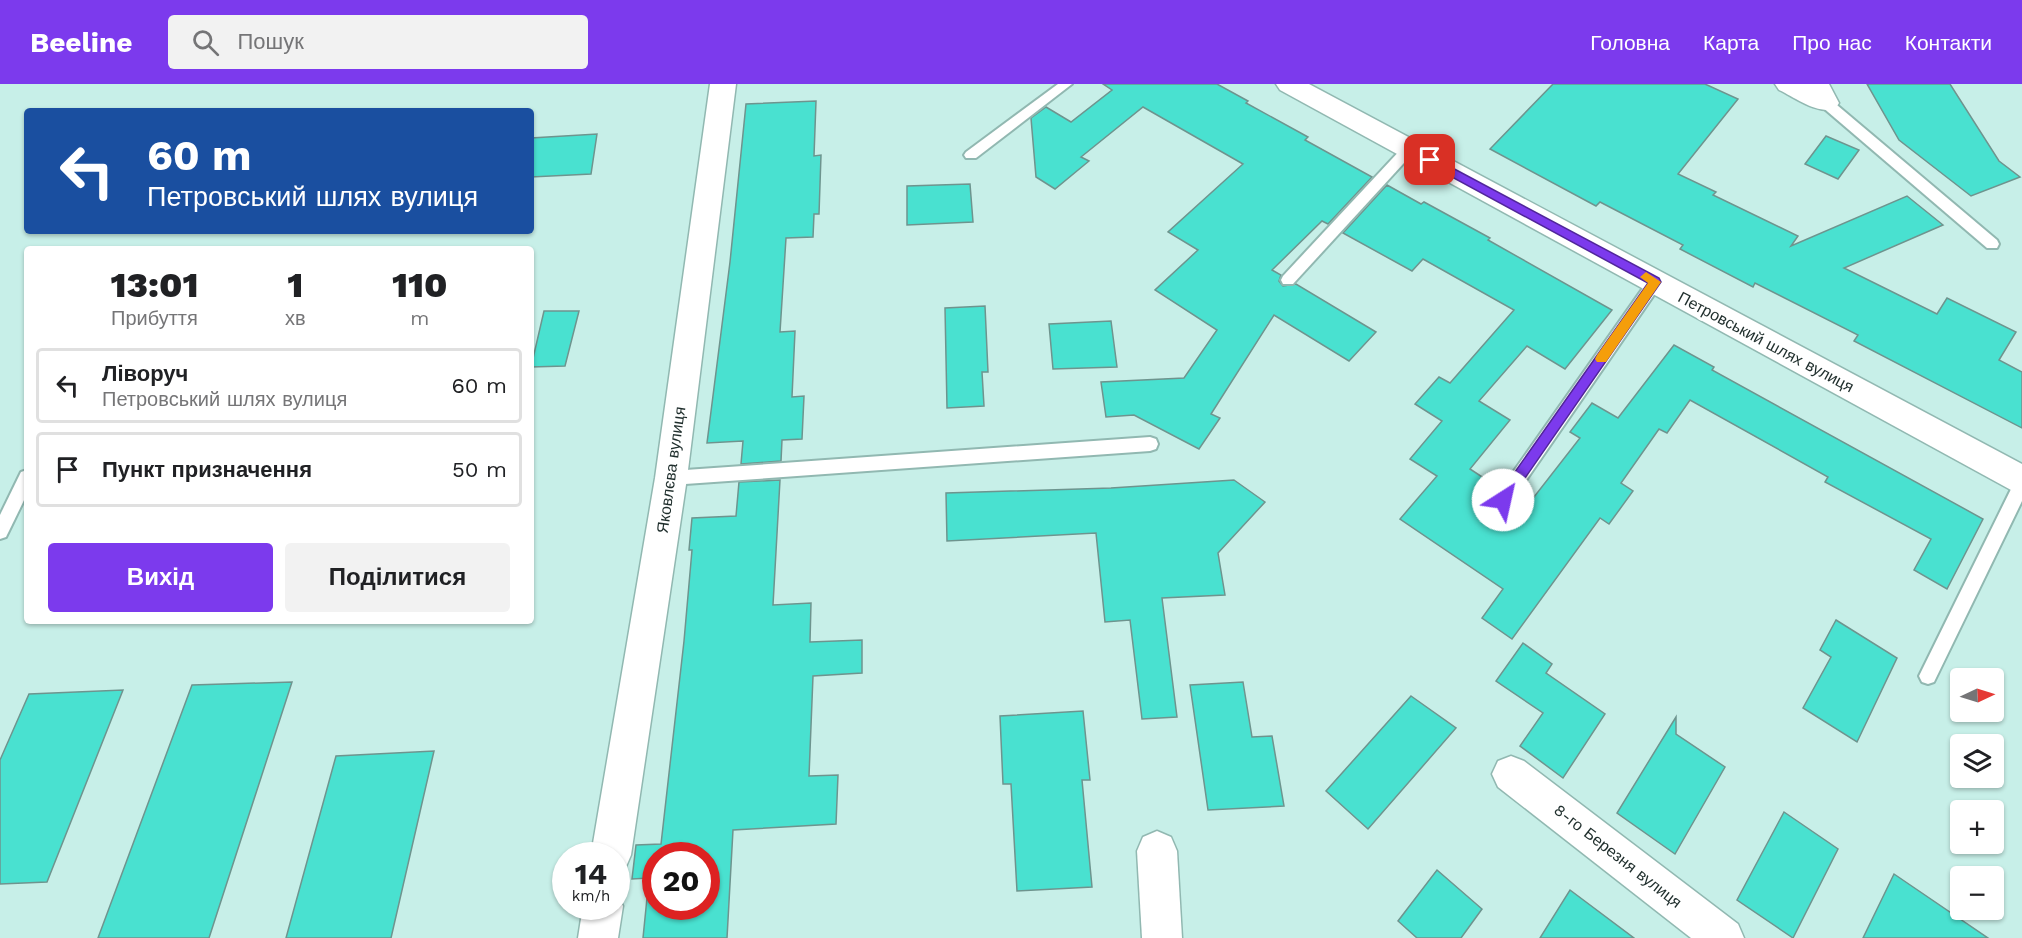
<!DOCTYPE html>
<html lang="uk">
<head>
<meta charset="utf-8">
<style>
  :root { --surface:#fff; --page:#f2f2f2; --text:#202124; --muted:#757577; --line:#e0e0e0; --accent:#7c3aed }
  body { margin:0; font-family:"Work Sans",sans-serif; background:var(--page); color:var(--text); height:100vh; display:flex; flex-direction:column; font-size:22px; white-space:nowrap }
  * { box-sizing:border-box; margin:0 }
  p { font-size:20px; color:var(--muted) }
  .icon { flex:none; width:33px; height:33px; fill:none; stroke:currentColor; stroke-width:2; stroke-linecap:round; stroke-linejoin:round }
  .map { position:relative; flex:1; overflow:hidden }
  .panel { position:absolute; left:24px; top:162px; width:510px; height:378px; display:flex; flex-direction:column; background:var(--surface); border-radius:6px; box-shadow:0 2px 4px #0004 }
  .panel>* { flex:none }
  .top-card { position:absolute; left:24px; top:24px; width:510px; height:126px; border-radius:6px; box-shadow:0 2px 4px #0004; background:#1a4fa0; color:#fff; overflow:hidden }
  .needle { width:39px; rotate:86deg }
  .buttons { position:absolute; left:1950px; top:584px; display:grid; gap:12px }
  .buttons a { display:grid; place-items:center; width:54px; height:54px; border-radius:6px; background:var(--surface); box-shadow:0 2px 4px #0004; font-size:30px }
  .speed { position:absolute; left:552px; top:758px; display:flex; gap:12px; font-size:30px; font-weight:700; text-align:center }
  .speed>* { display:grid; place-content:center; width:78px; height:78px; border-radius:50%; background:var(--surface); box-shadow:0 2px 4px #0004; line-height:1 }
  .speed small { font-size:15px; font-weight:400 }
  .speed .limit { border:9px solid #d22; background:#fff; color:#111 }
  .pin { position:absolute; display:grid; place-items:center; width:51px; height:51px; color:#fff; margin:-26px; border-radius:12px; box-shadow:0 3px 9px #0006 }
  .me { position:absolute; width:66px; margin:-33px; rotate:35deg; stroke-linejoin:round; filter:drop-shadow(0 0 4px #0008) }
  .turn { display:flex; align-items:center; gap:21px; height:126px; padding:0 24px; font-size:27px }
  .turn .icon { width:78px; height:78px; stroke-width:2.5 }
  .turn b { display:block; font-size:42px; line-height:51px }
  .eta { display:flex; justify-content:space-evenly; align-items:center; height:102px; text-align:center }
  .eta b { font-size:36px; font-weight:800; line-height:42px }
  .button { display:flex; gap:12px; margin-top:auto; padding:12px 24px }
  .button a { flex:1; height:69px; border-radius:6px; background:var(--accent); color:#fff; font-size:24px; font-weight:800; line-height:69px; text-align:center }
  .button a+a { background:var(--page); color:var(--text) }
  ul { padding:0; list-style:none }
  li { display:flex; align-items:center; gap:18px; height:75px; margin:0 12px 9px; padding:0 12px; border:3px solid var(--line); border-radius:6px }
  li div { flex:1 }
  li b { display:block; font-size:22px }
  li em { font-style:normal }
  header { display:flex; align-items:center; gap:36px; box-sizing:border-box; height:84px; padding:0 30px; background:var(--accent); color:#fff }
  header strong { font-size:28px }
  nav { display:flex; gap:33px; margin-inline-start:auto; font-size:21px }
  .search { width:420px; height:54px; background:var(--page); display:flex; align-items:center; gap:15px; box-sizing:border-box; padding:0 21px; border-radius:6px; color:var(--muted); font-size:22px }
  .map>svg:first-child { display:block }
  .building { fill:#49e1d0; stroke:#6e948e; stroke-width:1.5; fill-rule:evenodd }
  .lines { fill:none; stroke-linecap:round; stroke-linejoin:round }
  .service-casing { stroke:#91b8b1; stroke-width:4 }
  .minor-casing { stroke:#91b8b1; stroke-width:3 }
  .tertiary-casing { stroke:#91b8b1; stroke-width:3 }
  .service { fill:#fff; fill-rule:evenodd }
  .minor { fill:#fff; fill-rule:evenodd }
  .tertiary { fill:#fff; fill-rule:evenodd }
  .route { fill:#7c3aed; stroke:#51269a; stroke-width:1.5 }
  .slow { fill:#f59e0b }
  .labels { text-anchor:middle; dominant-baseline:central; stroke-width:6; stroke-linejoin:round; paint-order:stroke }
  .street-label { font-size:16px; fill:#1f2e2c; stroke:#fff }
</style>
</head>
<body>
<header>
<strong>Beeline</strong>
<div class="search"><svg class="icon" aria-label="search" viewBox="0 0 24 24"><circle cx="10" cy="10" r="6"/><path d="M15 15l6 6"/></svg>Пошук</div>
<nav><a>Головна</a><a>Карта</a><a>Про нас</a><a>Контакти</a></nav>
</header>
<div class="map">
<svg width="2022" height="854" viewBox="0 0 2022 854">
  <rect width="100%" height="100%" fill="#c7efe8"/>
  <g class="building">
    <polygon points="1103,0 1217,0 1248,17 1246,19 1308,53 1305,56 1372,93 1328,140 1322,137 1272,186 1281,191 1279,197 1283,202 1296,200 1376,248 1349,277 1274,231 1211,330 1220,334 1199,365 1134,331 1106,333 1101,298 1184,294 1217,246 1155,206 1198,166 1168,148 1243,80 1143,23 1081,73 1089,77 1055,105 1036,93 1031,34 1046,23 1071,38 1112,6"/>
    <polygon points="1553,0 1705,0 1738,15 1678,90 1716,108 1713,111 1798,152 1791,162 1907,112 1943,141 1844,184 1937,230 1947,214 2016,248 1999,276 2022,288 2022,344 1854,257 1858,251 1755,199 1753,203 1680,165 1683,161 1600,118 1596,122 1490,65"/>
    <polygon points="1867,0 1950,0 1999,77 2020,93 1971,112 1899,56"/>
    <polygon points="816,17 814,72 821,71 819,130 814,130 813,153 786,154 780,248 795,247 792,313 804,312 802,355 782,356 781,377 741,380 743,357 707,359 730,178 746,20"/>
    <polygon points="597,50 591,90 531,93 531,54"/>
    <polygon points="1826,52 1859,66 1838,95 1805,80"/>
    <polygon points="970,100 973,138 907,141 907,102"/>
    <polygon points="1387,101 1421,120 1424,118 1490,154 1488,156 1612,226 1565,285 1527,262 1479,317 1510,336 1470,385 1499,404 1493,415 1496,423 1502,425 1510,423 1516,415 1527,422 1580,354 1570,348 1592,319 1618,334 1674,261 1714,283 1712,286 1983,435 1947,505 1914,486 1931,455 1825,398 1828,393 1690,316 1667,349 1659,345 1621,399 1633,407 1609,440 1600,434 1512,555 1482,534 1503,505 1400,435 1437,392 1410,375 1442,337 1415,320 1439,293 1450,299 1514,226 1423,175 1412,187 1343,149"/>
    <polygon points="985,222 988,288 982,288 984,322 947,324 945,224"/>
    <polygon points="544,227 579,227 565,282 531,283"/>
    <polygon points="1111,237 1117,283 1053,285 1049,240"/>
    <path d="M780,396L773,521L811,519L810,558L862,556V589L813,592L809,692L838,691L836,740L733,746L727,854H643L649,794L632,795L636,761L661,760L684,557L692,466H689L692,434L736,432L739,398ZM656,771H706V822H656Z"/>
    <polygon points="1234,396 1265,418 1218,469 1225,511 1162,514 1177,633 1142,635 1130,536 1105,538 1096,449 947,457 946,409 1111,404"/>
    <polygon points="1836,536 1897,574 1857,658 1803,624 1831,573 1820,566"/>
    <polygon points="1523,559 1552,580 1546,589 1605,630 1563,694 1520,662 1543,629 1496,597"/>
    <polygon points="292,598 209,854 98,854 192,601"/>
    <polygon points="1243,598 1252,653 1272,652 1284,722 1208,726 1190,601"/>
    <polygon points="123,606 47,798 0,800 0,676 29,610"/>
    <polygon points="1411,612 1456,644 1368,745 1326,707"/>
    <polygon points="1083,627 1090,696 1082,696 1092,803 1017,807 1011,700 1003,700 1000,632"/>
    <polygon points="1676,633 1676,650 1725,683 1675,770 1617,729"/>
    <polygon points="434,667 391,854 286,854 336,672"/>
    <polygon points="1784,728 1838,765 1793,854 1737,816"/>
    <polygon points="1437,786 1482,825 1461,854 1417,854 1398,837"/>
    <polygon points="1894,790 1988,854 1863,854"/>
    <polygon points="1570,806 1634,854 1540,854"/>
  </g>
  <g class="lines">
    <defs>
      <g id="service">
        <polygon points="1058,0 1072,0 976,74 966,74 964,71 966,68"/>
        <polygon points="1826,15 1831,16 1997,156 1999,160 1997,164 1987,164 1821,22 1820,19 1821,16"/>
        <polygon points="1409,60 1416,65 1414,68 1293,200 1283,200 1281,196 1283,192 1404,62"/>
        <polygon points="1655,193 1660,194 1662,198 1660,202 1509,421 1503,423 1497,421 1495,416 1497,411 1650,194"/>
        <polygon points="1150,353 1156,355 1158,360 1156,365 1150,367 671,401 665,399 663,394 665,389 671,387"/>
        <polygon points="27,386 27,410 6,453 0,455 0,431 21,388"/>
        <polygon points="2022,393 2022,417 1934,598 1928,600 1922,598 1919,592 1922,586 2016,395"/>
      </g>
      <g id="minor">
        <polygon points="710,0 736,0 687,394 631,771 625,785 616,788 616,771 591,771 655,394"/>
        <path d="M1775,0H1829L1839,19L1835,25C1816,30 1796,14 1779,6Z"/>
        <polygon points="1511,672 1524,677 1738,840 1744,854 1691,854 1498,703 1492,690 1498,677"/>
        <polygon points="1157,747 1171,753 1177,767 1182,854 1142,854 1137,767 1143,753"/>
        <polygon points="616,808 623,822 618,854 578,854 583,822 616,822"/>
      </g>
      <polygon id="tertiary" points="1276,0 1309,0 2022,380 2022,410 2011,406 1280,6"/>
    </defs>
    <use href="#service" class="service-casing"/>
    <use href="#minor" class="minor-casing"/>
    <use href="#tertiary" class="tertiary-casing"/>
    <use href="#service" class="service"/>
    <use href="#minor" class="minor"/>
    <use href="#tertiary" class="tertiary"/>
  </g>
  <polygon class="route" points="1430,72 1659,194 1661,198 1507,420 1498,420 1496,416 1498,412 1648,199 1426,79 1424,76"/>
  <polygon class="slow" points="1646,188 1661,198 1606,278 1597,278 1595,275 1597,271 1648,199 1640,193"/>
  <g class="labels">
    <g class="street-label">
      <text transform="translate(1766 258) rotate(28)">Петровський шлях вулиця</text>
      <text transform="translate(671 386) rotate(-82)">Яковлєва вулиця</text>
      <text transform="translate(1618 772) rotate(38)">8-го Березня вулиця</text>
    </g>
  </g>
</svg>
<div class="buttons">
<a><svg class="needle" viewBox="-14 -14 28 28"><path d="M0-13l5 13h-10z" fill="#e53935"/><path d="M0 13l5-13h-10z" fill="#757577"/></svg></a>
<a><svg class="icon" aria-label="layers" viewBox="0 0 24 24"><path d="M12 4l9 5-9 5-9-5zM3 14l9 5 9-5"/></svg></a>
<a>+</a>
<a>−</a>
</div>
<div class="speed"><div>14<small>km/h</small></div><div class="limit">20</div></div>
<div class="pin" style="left:1430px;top:76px;background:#d93025"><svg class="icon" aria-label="arrive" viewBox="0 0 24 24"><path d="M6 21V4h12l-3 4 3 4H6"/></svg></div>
<svg class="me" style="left:1503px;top:416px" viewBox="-20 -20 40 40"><circle r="19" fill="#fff"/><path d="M0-13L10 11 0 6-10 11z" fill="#7c3aed"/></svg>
<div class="top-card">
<div class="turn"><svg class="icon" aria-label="left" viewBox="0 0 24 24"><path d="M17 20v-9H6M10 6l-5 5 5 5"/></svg><div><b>60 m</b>Петровський шлях вулиця</div></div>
</div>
<section class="panel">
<div class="eta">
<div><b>13:01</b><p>Прибуття</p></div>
<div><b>1</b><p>хв</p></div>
<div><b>110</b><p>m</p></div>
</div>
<ul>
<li><svg class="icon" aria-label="left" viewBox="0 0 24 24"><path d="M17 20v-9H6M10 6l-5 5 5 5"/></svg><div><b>Ліворуч</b><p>Петровський шлях вулиця</p></div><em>60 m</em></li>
<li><svg class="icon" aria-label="arrive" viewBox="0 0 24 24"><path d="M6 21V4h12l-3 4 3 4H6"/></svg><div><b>Пункт призначення</b></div><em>50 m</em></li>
</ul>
<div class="button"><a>Вихід</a><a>Поділитися</a></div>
</section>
</div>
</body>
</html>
